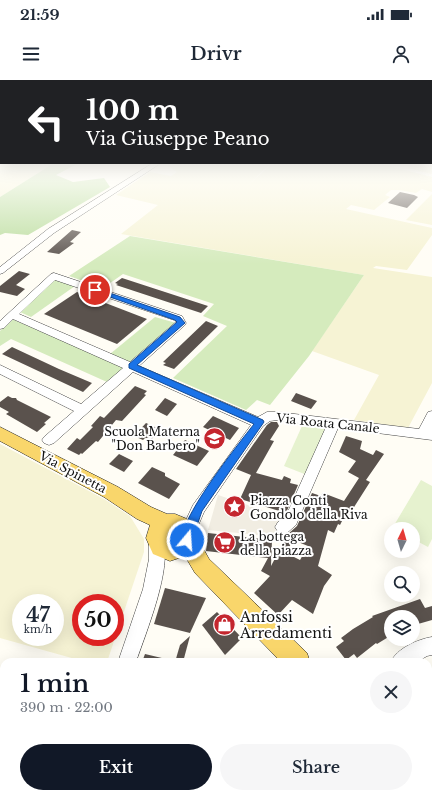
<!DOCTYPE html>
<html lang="en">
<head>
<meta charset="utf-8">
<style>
  :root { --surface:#fff; --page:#f6f6f7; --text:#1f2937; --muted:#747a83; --accent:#111827 }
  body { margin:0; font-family:"Libre Baskerville",serif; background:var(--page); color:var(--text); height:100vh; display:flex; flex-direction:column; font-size:15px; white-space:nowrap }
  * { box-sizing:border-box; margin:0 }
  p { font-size:13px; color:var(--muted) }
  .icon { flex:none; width:22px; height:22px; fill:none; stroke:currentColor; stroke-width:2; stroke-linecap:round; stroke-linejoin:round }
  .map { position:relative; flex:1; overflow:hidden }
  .panel { position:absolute; left:0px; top:578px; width:432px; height:140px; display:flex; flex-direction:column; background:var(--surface); border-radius:12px 12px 0 0; box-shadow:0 4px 16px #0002 }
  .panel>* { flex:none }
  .hud { position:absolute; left:0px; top:0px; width:432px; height:84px; box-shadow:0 4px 16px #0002; background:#202124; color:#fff; overflow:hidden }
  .needle { width:26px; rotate:5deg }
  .tools { position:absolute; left:384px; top:442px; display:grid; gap:8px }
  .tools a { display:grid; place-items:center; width:36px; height:36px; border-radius:50%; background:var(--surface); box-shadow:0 4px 16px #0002; font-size:20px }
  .speed { position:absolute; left:12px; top:514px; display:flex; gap:8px; font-size:20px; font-weight:700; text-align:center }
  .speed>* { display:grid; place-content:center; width:52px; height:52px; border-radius:50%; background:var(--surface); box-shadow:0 4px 16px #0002; line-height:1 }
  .speed small { font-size:10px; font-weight:400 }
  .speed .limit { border:6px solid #d22; background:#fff; color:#111 }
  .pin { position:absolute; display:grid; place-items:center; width:34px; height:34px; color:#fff; margin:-17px; border:2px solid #fff; border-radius:50%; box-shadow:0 1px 4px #0007 }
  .me { position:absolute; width:44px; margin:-22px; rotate:18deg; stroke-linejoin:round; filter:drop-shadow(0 0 3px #0008) }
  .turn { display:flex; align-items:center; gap:14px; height:84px; padding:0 20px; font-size:18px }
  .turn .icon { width:52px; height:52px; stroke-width:2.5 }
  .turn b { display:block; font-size:28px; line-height:34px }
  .round { display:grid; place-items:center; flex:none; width:42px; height:42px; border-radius:21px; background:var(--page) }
  .headline { display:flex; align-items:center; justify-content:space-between; height:68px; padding:0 20px }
  h1 { font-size:24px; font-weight:600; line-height:30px; color:var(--accent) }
  .cta { display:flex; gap:8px; margin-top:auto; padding:8px 20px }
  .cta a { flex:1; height:46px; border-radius:24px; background:var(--accent); color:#fff; font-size:16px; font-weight:600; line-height:46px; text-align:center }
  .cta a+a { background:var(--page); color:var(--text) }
  .status { display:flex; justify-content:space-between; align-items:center; height:28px; padding:0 20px; background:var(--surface); direction:ltr }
  .status svg { height:11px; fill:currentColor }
  header { display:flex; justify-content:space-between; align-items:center; height:52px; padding:0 20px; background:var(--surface); font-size:18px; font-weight:600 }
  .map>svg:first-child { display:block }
  .farmland { fill:#f6f3d4; fill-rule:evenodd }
  .green { fill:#d5ebbd }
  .forest { fill:#b9dc9c }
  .pitch { fill:#e6f2cf }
  .plaza { fill:#f1ede2 }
  .building { fill:#5a524d; fill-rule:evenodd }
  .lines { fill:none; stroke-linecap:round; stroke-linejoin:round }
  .minor-casing { stroke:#444; stroke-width:1 }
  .major-casing { stroke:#222; stroke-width:1 }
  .minor { fill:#fff; fill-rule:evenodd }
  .major { fill:#f9d66b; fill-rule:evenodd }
  .route { fill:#1a73e8; stroke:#114b97 }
  .labels { text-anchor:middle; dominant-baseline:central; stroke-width:4; stroke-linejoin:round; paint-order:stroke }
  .street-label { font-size:12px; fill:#111; stroke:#fff }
  .poi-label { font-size:12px; fill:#111; stroke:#fff; text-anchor:start }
  .near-poi-label { font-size:14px; fill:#111; stroke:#fff; text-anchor:start }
</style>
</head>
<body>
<div class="status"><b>21:59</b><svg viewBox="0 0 49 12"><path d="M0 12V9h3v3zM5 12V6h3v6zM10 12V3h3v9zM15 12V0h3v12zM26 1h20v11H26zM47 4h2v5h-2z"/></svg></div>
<header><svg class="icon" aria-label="menu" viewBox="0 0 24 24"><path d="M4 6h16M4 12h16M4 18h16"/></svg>Drivr<svg class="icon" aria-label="person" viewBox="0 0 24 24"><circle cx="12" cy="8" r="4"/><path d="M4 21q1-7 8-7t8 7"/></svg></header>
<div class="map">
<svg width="432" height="718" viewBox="0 0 432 718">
  <rect width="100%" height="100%" fill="#fffdf5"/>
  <g class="farmland">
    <polygon points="0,83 54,83 0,117"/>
    <polygon points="168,83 271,83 247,106 273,83 377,83 432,97 432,112 422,109 416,113 399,110 391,110 385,115 390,117 374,130 351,125 346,129 432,148 432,155 407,190 376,186 373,188 432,197 432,303 408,348 354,340 379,295 312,271 364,195 121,154 158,125 116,115 150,92 171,96 177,92 168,86"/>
    <polygon points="413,83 432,83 432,94 407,88"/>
    <polygon points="432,114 432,145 406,140"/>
    <path d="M0,364L104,419L130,436L144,459V472L107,582H86L0,558ZM21,523H55V557H21ZM81,523H115V557H81Z"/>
  </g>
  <g class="green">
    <polygon points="130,156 364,195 309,276 270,325 257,320 246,330 173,298 227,246 203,236 214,224 123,194 103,208 69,196"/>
    <polygon points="56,199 75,206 31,237 20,232"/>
    <polygon points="155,237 176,243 131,283 110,274"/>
    <polygon points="12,239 125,288 107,302 11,259 0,266 0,251"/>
  </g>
  <polygon class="forest" points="54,83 79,83 56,95 73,102 104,98 110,107 28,155 5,153 0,155 0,117"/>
  <g class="pitch">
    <polygon points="302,346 328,348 307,395 284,386"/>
    <polygon points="421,400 432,406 432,459 428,467 413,459 413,449 396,449 393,447"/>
  </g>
  <polygon class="plaza" points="218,415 289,439 277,457 208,450"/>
  <g class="building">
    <polygon points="400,112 414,115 418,117 407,128 388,123"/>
    <polygon points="72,150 81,152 70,162 74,163 59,174 47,172"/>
    <polygon points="19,191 30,194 16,205 25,209 17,216 0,212 0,206"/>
    <polygon points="122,198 208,226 201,233 116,205 118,204 115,203"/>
    <polygon points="77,212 147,239 117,264 44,234"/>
    <polygon points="206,241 218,246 174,289 163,285 166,283 163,282"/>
    <polygon points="12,267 59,289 92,303 83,312 2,274"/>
    <polygon points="135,306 147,311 144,314 146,315 122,341 116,340 98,362 96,361 82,374 81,373 79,375 67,369 77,358 80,360 93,347 91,346 100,336 104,338"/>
    <polygon points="296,313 317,321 311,329 291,321"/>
    <polygon points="8,316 12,318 16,318 17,320 51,337 44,343 46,344 37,352 6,334 9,332 0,327 0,322"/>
    <polygon points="165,318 177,324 167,336 155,330"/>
    <polygon points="213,336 239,348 230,360 203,347"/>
    <polygon points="271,342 277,342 279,346 270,360 274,361 256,393 282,400 284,396 291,399 290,403 298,405 286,433 240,419 251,395 236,389 267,345"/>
    <polygon points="146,343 157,348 155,350 160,350 151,360 145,358 143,360 134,356"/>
    <path d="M346,356L362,361L360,369L373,375L376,370L384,374L366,400L370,402L349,435L346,433L340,445L338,444L334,453L328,450L318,486L332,495L324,506L313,534L292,520L278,535L254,513L270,496L261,491L268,478L206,471L208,453L272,460L271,486L288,454L297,446L312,413L321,416L323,413L344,421L359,398L348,392L356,381L339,372ZM293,460L308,466L300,480L286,473Z"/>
    <polygon points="185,360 209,371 197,386 173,375"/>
    <polygon points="119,374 133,381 124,392 109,384"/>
    <polygon points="152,387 165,393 165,396 180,404 169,419 138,403"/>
    <polygon points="165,508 206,518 190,553 154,544"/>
    <polygon points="420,519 425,528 432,526 432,540 418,544 416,539 413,540 413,537 391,537 391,549 386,552 390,556 377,564 376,563 357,578 354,574 346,580 336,567 344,561 341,558 353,549 373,537 372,536"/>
    <polygon points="217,532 242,558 225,575 202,545"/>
    <polygon points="190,556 183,582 175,582 180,565"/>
    <polygon points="145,574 166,579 166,582 142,582"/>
  </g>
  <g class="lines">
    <defs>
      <g id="minor">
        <polygon points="153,83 161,83 54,153 3,193 0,194 0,187 48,149"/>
        <path d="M54,193L182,236L186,243L185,245L139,286L258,337L267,332H278L419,349L428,332L432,331V360L338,348L296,445L288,452L283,454L278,452L275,447L278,442L286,436L326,347L278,340L270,341L263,346L204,432L192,460L187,462L182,460L179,455L193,425L251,345L133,292L54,363L49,365L44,363L42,360L44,357L74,331L0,294V285L81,324L123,288L13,239L4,248L0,249V241L51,194ZM55,200L174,240L176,242L130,282L19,234Z"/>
        <path d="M157,457L162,459C174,485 145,555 136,582H118L143,509L149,479V464L152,459Z"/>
        <path d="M432,557V575L427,576L417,582H391C396,569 418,559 432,557Z"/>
        <polygon points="428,595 432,596 432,618 428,616"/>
        <polygon points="72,714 94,714 92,718 70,718"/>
      </g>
      <g id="major">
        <path d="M0,347L118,407L151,427L167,434H175L187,439L209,479L307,573L310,582H281L195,493L185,476L170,481L153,474L146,458L150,445L137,439L104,417L0,361ZM168,452L173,451L175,454V460L172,462H170L167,460Z"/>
        <polygon points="396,714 426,714 427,718 398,718"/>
      </g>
    </defs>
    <use href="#minor" class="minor-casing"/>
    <use href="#major" class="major-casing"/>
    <use href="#minor" class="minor"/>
    <use href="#major" class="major"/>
  </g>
  <linearGradient id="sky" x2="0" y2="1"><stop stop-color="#95c6ee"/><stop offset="0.45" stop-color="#fffefa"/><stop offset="1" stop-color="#fffefa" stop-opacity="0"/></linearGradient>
  <rect width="432" height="184" fill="url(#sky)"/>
  <path class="route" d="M95,208L180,237L185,243L137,285L263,340L264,342L202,431L191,463L187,464L183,463C174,444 240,362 254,344L129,288V284L177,242L175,240L93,211V209Z"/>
  <defs>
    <symbol id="school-disc" viewBox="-11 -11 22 22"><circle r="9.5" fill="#c4262e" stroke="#fff"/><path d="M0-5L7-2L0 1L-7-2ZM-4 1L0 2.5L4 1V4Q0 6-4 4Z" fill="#fff"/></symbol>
    <symbol id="sight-disc" viewBox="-11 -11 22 22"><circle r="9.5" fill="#c4262e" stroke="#fff"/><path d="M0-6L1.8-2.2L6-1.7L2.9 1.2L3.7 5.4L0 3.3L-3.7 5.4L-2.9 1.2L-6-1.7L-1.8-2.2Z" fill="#fff"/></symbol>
    <symbol id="supermarket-disc" viewBox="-11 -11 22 22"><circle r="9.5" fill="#c4262e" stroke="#fff"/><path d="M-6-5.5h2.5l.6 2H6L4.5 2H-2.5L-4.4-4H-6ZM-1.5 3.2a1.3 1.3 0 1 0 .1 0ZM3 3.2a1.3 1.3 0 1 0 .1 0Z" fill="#fff"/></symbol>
    <symbol id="shop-disc" viewBox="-11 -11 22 22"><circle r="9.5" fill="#c4262e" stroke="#fff"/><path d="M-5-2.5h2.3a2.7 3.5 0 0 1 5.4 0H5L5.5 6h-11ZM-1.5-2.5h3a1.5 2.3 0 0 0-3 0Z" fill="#fff"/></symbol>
  </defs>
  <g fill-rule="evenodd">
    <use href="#school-disc" x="202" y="346" width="25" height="25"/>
    <use href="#sight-disc" x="222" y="414" width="25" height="25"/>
    <use href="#supermarket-disc" x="212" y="450" width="25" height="25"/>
    <use href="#shop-disc" x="212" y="532" width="25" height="25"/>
  </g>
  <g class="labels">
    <g class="street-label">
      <text transform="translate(328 343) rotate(6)">Via Roata Canale</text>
      <text transform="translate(73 392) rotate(28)">Via Spinetta</text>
    </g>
    <g class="poi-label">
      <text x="200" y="351" text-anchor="end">Scuola Materna<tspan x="200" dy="14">"Don Barbero"</tspan></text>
      <text x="250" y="420">Piazza Conti<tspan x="250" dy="14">Gondolo della Riva</tspan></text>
      <text x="240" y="456">La bottega<tspan x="240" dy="14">della piazza</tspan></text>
    </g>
    <g class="near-poi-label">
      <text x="240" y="537">Anfossi<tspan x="240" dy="16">Arredamenti</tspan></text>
    </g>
  </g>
</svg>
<div class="tools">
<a><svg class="needle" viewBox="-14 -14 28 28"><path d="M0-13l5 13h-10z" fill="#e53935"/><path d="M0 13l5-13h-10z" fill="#747a83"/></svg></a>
<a><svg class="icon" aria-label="search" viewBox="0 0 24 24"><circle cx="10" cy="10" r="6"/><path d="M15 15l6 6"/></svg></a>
<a><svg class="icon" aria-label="layers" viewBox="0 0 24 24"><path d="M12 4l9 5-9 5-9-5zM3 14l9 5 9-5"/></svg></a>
</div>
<div class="speed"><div>47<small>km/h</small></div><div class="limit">50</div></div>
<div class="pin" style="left:95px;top:210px;background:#d93025"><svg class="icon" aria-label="arrive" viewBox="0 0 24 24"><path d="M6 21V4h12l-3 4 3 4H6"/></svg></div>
<svg class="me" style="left:187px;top:460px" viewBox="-20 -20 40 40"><circle r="17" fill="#1a73e8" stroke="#fff" stroke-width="3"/><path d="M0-11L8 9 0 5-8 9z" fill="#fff"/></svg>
<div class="hud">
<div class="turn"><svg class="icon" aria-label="left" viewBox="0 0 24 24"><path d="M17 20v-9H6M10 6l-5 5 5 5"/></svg><div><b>100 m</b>Via Giuseppe Peano</div></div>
</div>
<section class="panel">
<div class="headline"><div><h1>1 min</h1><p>390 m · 22:00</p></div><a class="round"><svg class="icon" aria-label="close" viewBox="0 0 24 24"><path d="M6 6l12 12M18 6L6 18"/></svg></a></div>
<div class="cta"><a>Exit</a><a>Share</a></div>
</section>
</div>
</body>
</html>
